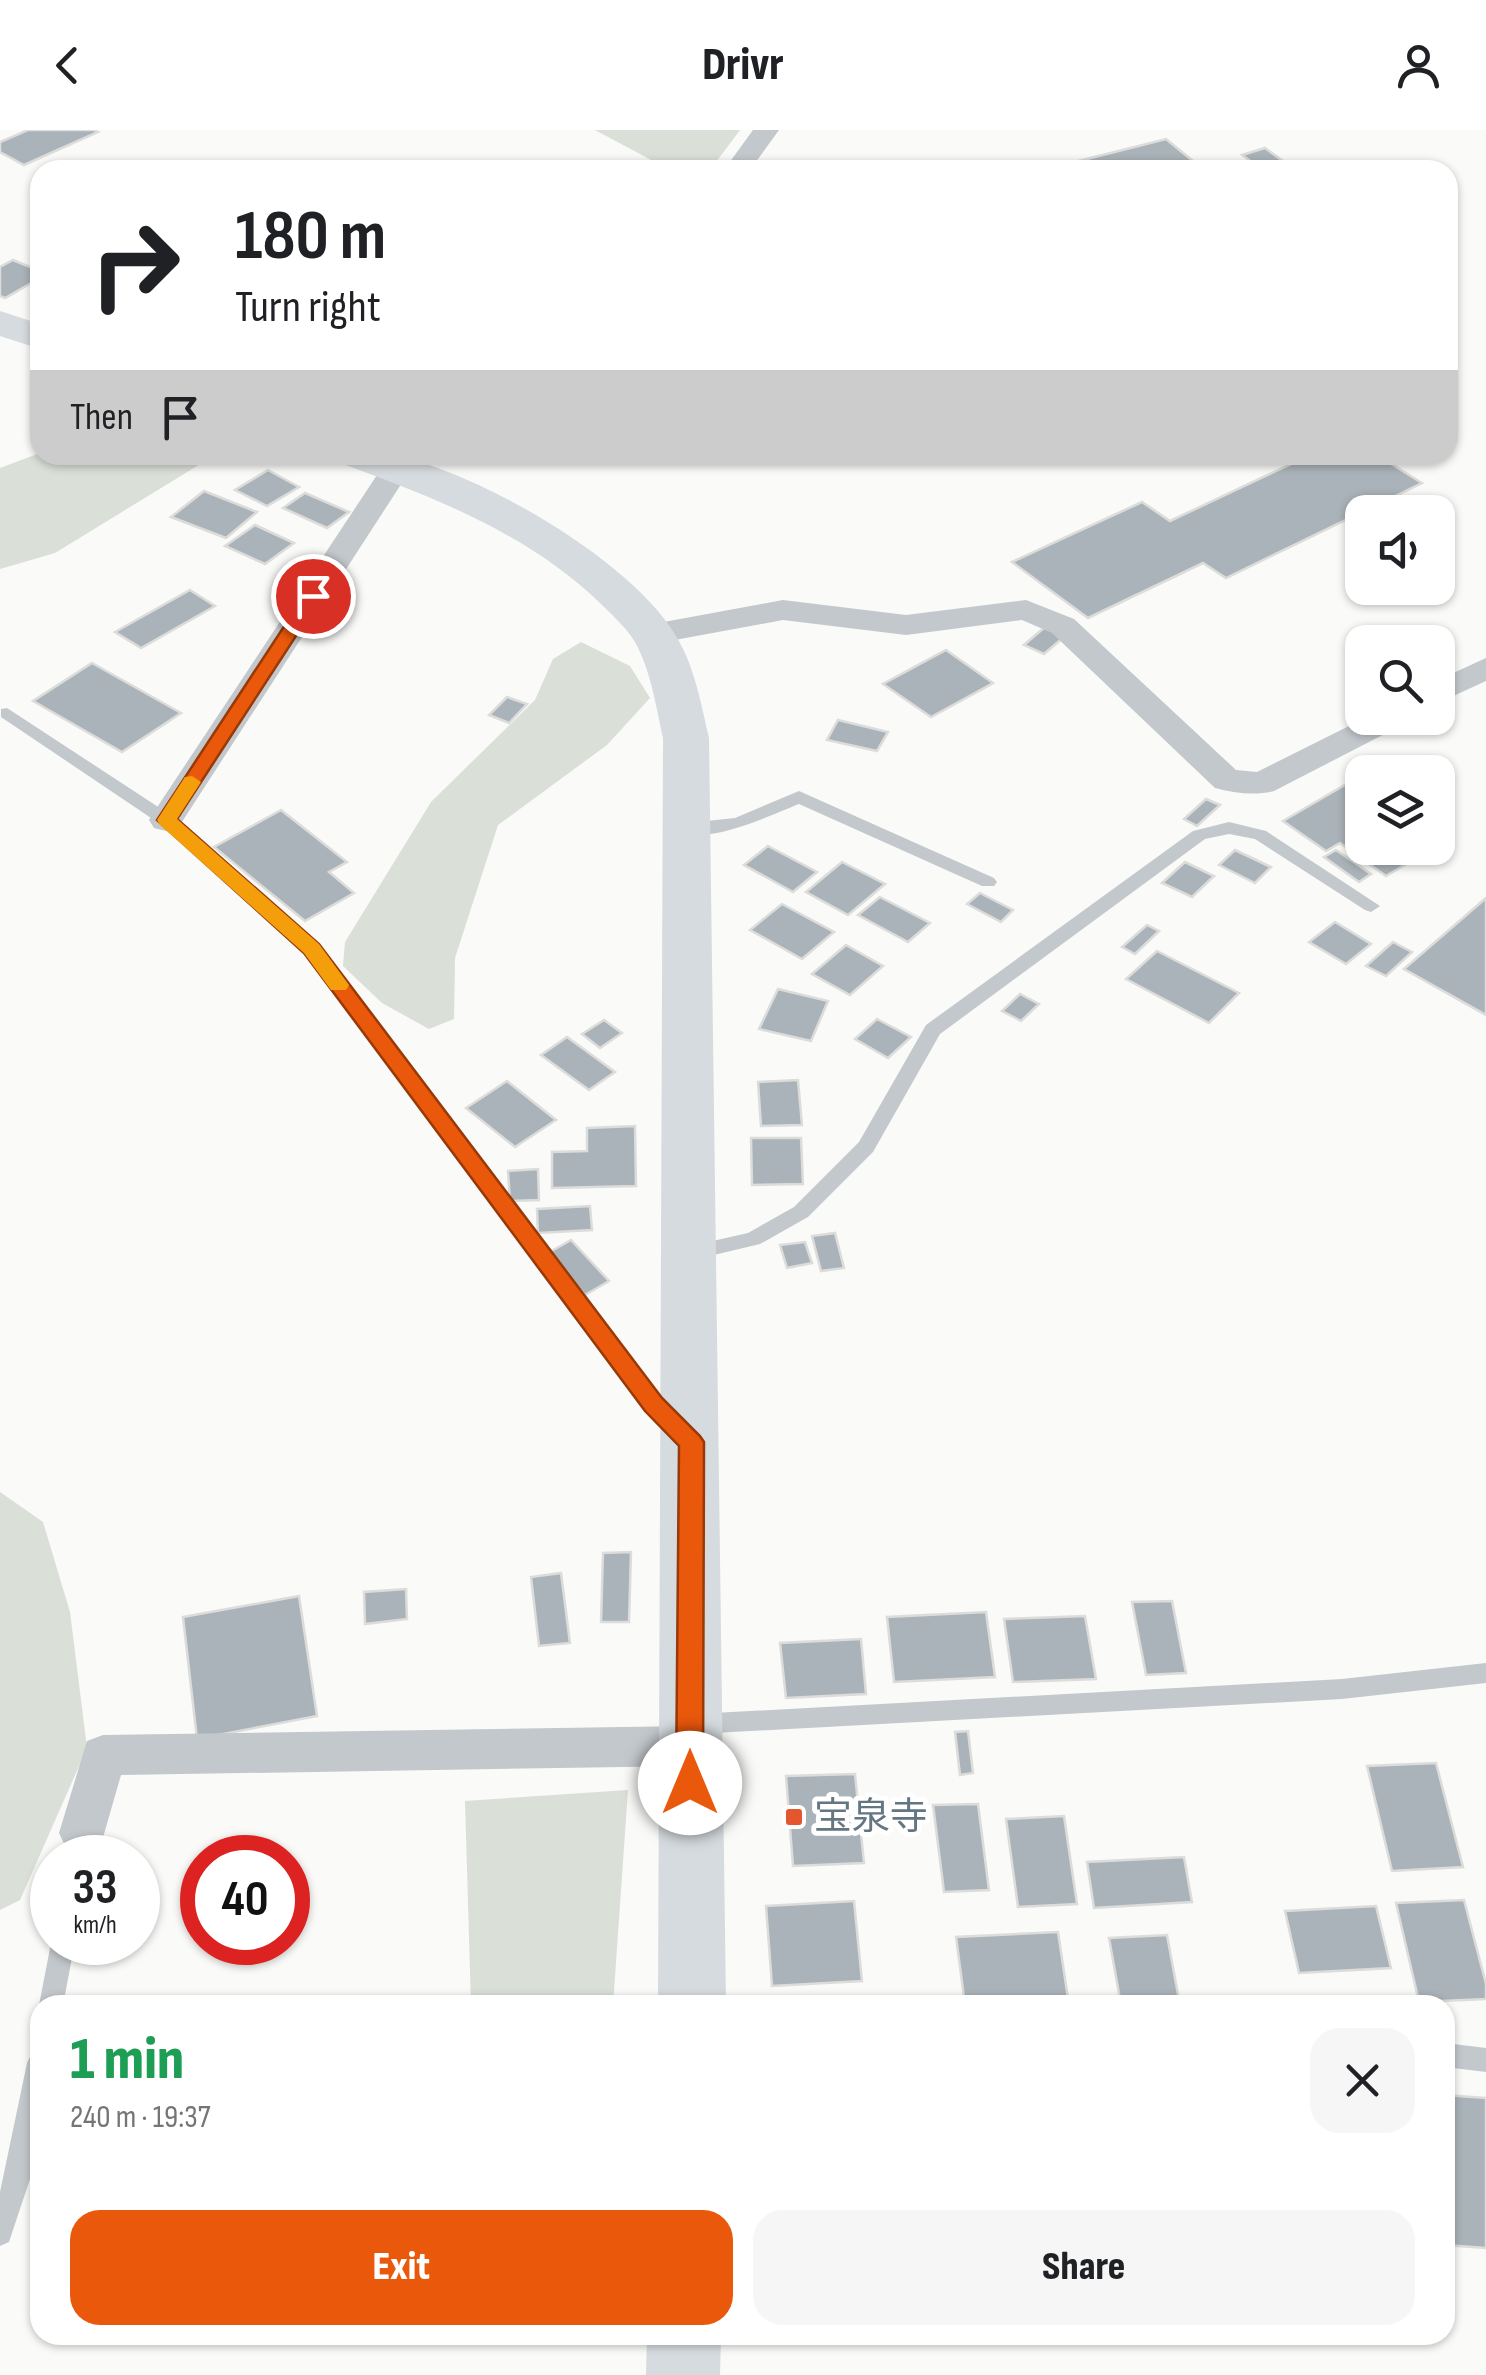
<!DOCTYPE html>
<html lang="en">
<head>
<meta charset="utf-8">
<style>
  :root { --surface:#fff; --page:#f6f6f6; --text:#202124; --muted:#757577; --accent:#ea580c }
  body { margin:0; font-family:"Sofia Sans Condensed","Noto Sans JP",sans-serif; background:var(--page); color:var(--text); height:100vh; display:flex; flex-direction:column; font-size:38px; white-space:nowrap }
  * { box-sizing:border-box; margin:0 }
  p { font-size:32px; color:var(--muted) }
  .icon { flex:none; width:55px; height:55px; fill:none; stroke:currentColor; stroke-width:2; stroke-linecap:round; stroke-linejoin:round }
  .map { position:relative; flex:1; overflow:hidden }
  .drawer { position:absolute; left:30px; top:1865px; width:1425px; height:350px; display:flex; flex-direction:column; background:var(--surface); border-radius:30px; box-shadow:0 2px 8px #0004 }
  .drawer>* { flex:none }
  .hud { position:absolute; left:30px; top:30px; width:1428px; height:305px; border-radius:30px; box-shadow:0 2px 8px #0004; background:#fff; color:var(--text); overflow:hidden }
  .fabs { position:absolute; left:1345px; top:365px; display:grid; gap:20px }
  .fabs a { display:grid; place-items:center; width:110px; height:110px; border-radius:20px; background:var(--surface); box-shadow:0 2px 8px #0004; font-size:50px }
  .speed { position:absolute; left:30px; top:1705px; display:flex; gap:20px; font-size:50px; font-weight:700; text-align:center }
  .speed>* { display:grid; place-content:center; width:130px; height:130px; border-radius:50%; background:var(--surface); box-shadow:0 2px 8px #0004; line-height:1 }
  .speed small { font-size:25px; font-weight:400 }
  .speed .limit { border:15px solid #d22; background:#fff; color:#111 }
  .pin { position:absolute; display:grid; place-items:center; width:85px; height:85px; color:#fff; margin:-42px; border:5px solid #fff; border-radius:50%; box-shadow:0 2px 10px #0007 }
  .me { position:absolute; width:110px; margin:-55px; rotate:0deg; stroke-linejoin:round; filter:drop-shadow(0 0 8px #0008) }
  .turn { display:flex; align-items:center; gap:35px; height:210px; padding:0 40px; font-size:45px }
  .turn .icon { width:130px; height:130px; stroke-width:2.5 }
  .turn b { display:block; font-size:70px; line-height:85px }
  .then { display:flex; align-items:center; height:95px; padding:0 40px; background:#0003; gap:20px; font-size:38px }
  .round { display:grid; place-items:center; flex:none; width:105px; height:105px; border-radius:30px; background:var(--page) }
  .overview { display:flex; align-items:center; justify-content:space-between; height:170px; padding:0 40px }
  h1 { font-size:60px; font-weight:800; line-height:75px; color:#1e9e55 }
  .button { display:flex; gap:20px; margin-top:auto; padding:20px 40px }
  .button a { flex:1; height:115px; border-radius:30px; background:var(--accent); color:#fff; font-size:40px; font-weight:800; line-height:115px; text-align:center }
  .button a+a { background:var(--page); color:var(--text) }
  header { display:flex; justify-content:space-between; align-items:center; height:130px; padding:0 40px; background:var(--surface); font-size:45px; font-weight:800 }
  .map>svg:first-child { display:block }
  .green { fill:#dadfd7 }
  .building { fill:#aab3b9; stroke:#dcdcda; stroke-width:2.5 }
  .lines { fill:none; stroke-linecap:round; stroke-linejoin:round }
  .lane { fill:#c3c8cc; fill-rule:evenodd }
  .street { fill:#c3c8cc; fill-rule:evenodd }
  .secondary { fill:#d6dbdf; fill-rule:evenodd }
  .route { fill:#ea580c; stroke:#983908; stroke-width:2.5 }
  .slow { fill:#f59e0b }
  .poi-dot { fill:#e4572e; stroke:#fff; stroke-width:4 }
  .labels { text-anchor:middle; dominant-baseline:central; stroke-width:10; stroke-linejoin:round; paint-order:stroke }
  .poi-label { font-size:38px; fill:#657683; stroke:#fff; text-anchor:start }
</style>
</head>
<body>
<header><svg class="icon" aria-label="back" viewBox="0 0 24 24"><path d="M15 5l-7 7 7 7"/></svg>Drivr<svg class="icon" aria-label="person" viewBox="0 0 24 24"><circle cx="12" cy="8" r="4"/><path d="M4 21q1-7 8-7t8 7"/></svg></header>
<div class="map">
<svg width="1486" height="2245" viewBox="0 0 1486 2245">
  <rect width="100%" height="100%" fill="#fafaf8"/>
  <g class="green">
    <polygon points="595,0 740,0 710,40 670,40"/>
    <polygon points="40,323 40,325 208,325 197,336 55,423 0,439 0,338"/>
    <polygon points="581,512 630,536 650,568 607,615 498,695 455,828 454,889 429,899 382,873 343,836 345,812 431,672 535,570 553,529"/>
    <polygon points="0,1362 43,1392 70,1482 87,1618 20,1770 0,1780"/>
    <polygon points="628,1660 613,1875 471,1875 465,1671"/>
  </g>
  <g class="building">
    <polygon points="28,0 94,0 98,2 24,35 0,22 0,12"/>
    <polygon points="1166,9 1204,40 1084,40 1075,32"/>
    <polygon points="1265,18 1287,34 1263,40 1242,25"/>
    <polygon points="13,130 40,141 40,148 5,168 0,166 0,137"/>
    <polygon points="1310,325 1377,325 1422,353 1226,448 1203,433 1088,488 1012,432 1142,372 1170,391"/>
    <polygon points="268,340 299,357 267,376 235,360"/>
    <polygon points="204,361 257,382 226,408 171,387"/>
    <polygon points="305,363 349,382 327,398 283,378"/>
    <polygon points="255,395 294,413 265,434 225,416"/>
    <polygon points="190,460 215,476 141,518 115,502"/>
    <polygon points="1045,497 1065,506 1044,524 1024,515"/>
    <polygon points="946,520 993,553 931,587 883,554"/>
    <polygon points="92,533 181,583 122,622 33,571"/>
    <polygon points="507,567 527,574 509,593 489,585"/>
    <polygon points="838,590 888,602 877,621 827,610"/>
    <polygon points="1362,645 1362,718 1420,718 1426,722 1386,746 1340,713 1326,721 1283,691"/>
    <polygon points="1206,669 1220,675 1197,696 1184,689"/>
    <polygon points="281,680 347,732 329,742 354,763 305,791 214,717"/>
    <polygon points="768,716 817,742 793,762 744,735"/>
    <polygon points="1235,720 1271,737 1255,753 1219,735"/>
    <polygon points="1336,720 1371,744 1359,752 1324,727"/>
    <polygon points="842,732 885,754 848,785 806,762"/>
    <polygon points="1185,732 1214,746 1192,767 1162,753"/>
    <polygon points="980,763 1013,780 1001,792 967,774"/>
    <polygon points="880,767 930,793 908,812 858,785"/>
    <polygon points="1486,768 1486,885 1404,839"/>
    <polygon points="782,774 834,802 802,829 750,800"/>
    <polygon points="1335,792 1371,814 1346,834 1309,812"/>
    <polygon points="1147,795 1159,801 1135,824 1122,817"/>
    <polygon points="1393,812 1412,822 1386,846 1366,836"/>
    <polygon points="846,815 883,836 850,865 812,844"/>
    <polygon points="1157,821 1239,863 1209,893 1126,849"/>
    <polygon points="778,859 828,871 811,911 759,899"/>
    <polygon points="1020,864 1039,874 1021,891 1002,881"/>
    <polygon points="877,889 911,907 888,928 855,909"/>
    <polygon points="604,890 622,903 600,918 582,904"/>
    <polygon points="567,907 615,942 589,960 541,925"/>
    <polygon points="798,950 802,995 761,996 758,952"/>
    <polygon points="507,951 556,990 515,1017 466,978"/>
    <polygon points="635,996 636,1056 552,1058 552,1022 587,1021 587,998"/>
    <polygon points="751,1008 801,1008 803,1054 752,1055"/>
    <polygon points="538,1039 539,1070 510,1071 508,1041"/>
    <polygon points="590,1076 592,1100 538,1103 537,1079"/>
    <polygon points="835,1103 844,1138 821,1141 812,1106"/>
    <polygon points="571,1110 609,1151 585,1165 548,1123"/>
    <polygon points="805,1112 812,1133 787,1138 780,1115"/>
    <polygon points="631,1422 629,1492 601,1492 603,1423"/>
    <polygon points="561,1443 570,1513 539,1516 531,1447"/>
    <polygon points="406,1459 407,1489 365,1494 364,1462"/>
    <polygon points="299,1466 317,1586 197,1609 183,1487"/>
    <polygon points="1172,1471 1186,1543 1146,1545 1132,1472"/>
    <polygon points="986,1482 995,1547 894,1552 887,1487"/>
    <polygon points="1085,1486 1096,1549 1013,1552 1004,1489"/>
    <polygon points="861,1509 866,1564 786,1568 780,1513"/>
    <polygon points="968,1601 973,1643 960,1645 955,1602"/>
    <polygon points="1436,1633 1463,1737 1392,1741 1367,1636"/>
    <polygon points="855,1644 864,1733 793,1736 786,1646"/>
    <polygon points="978,1674 989,1760 944,1762 933,1675"/>
    <polygon points="1064,1686 1077,1774 1018,1777 1006,1689"/>
    <polygon points="1184,1727 1192,1772 1094,1778 1087,1732"/>
    <polygon points="1464,1770 1486,1854 1486,1869 1419,1872 1396,1773"/>
    <polygon points="854,1771 862,1851 772,1856 766,1776"/>
    <polygon points="1376,1776 1391,1838 1299,1843 1285,1781"/>
    <polygon points="1058,1802 1069,1875 965,1875 956,1807"/>
    <polygon points="1167,1805 1180,1875 1121,1875 1109,1808"/>
    <polygon points="1445,1965 1486,1968 1486,2118 1445,2115"/>
  </g>
  <g class="lines">
    <g class="lane">
      <polygon points="7,578 172,686 317,814 661,1269 691,1301 687,1307 673,1307 647,1281 305,822 160,694 1,587 1,579"/>
      <path d="M799,661L994,748L997,752L994,756H982L799,674C773,684 701,719 678,699L687,693L735,688Z"/>
      <polygon points="1229,692 1266,701 1380,776 1371,782 1365,780 1255,709 1229,704 1205,709 940,904 873,1022 808,1087 760,1114 693,1130 686,1127 683,1122 686,1117 748,1103 794,1077 859,1012 926,895 1193,701"/>
      <polygon points="1486,1533 1486,1553 1342,1569 695,1604 687,1601 684,1594 687,1587 695,1584 1342,1549"/>
      <polygon points="52,1808 52,1812 75,1812 63,1875 40,1875 40,1878 39,1875"/>
      <polygon points="1445,1913 1486,1918 1486,1942 1445,1937"/>
      <polygon points="40,1921 40,2000 32,2043 9,2112 0,2116 0,2062 27,1933 31,1925"/>
    </g>
    <g class="street">
      <polygon points="753,0 779,0 750,40 724,40"/>
      <polygon points="396,330 407,333 411,339 178,698 166,701 154,698 149,690 154,682 381,339 385,333"/>
      <path d="M783,470L906,485L1026,470L1074,489L1236,640L1257,642L1365,588H1407L1402,595L1274,661C1255,666 1234,663 1215,658L1052,503L1022,490L906,505L783,490L653,514L642,511L637,504L642,497L653,494Z"/>
      <polygon points="1486,528 1486,551 1438,573 1438,550"/>
      <polygon points="689,1596 705,1602 712,1616 705,1630 689,1636 121,1645 100,1718 83,1724 66,1718 59,1703 87,1611 103,1605"/>
    </g>
    <g class="secondary">
      <polygon points="0,181 40,194 40,219 0,206"/>
      <path d="M337,325C357,325 380,321 398,326C483,345 632,431 676,506C695,537 701,574 709,608L726,1875H658L663,608C656,576 651,541 635,512C626,497 611,484 599,472C527,403 435,368 343,334Z"/>
      <polygon points="647,2205 721,2205 720,2245 646,2245"/>
    </g>
  </g>
  <polygon class="route" points="313,461 322,466 177,689 319,814 662,1268 700,1306 704,1312 703,1653 699,1662 690,1665 680,1662 676,1653 679,1316 645,1281 304,823 157,690 304,466"/>
  <polygon class="slow" points="192,646 201,652 177,689 319,814 349,855 346,860 331,860 304,823 160,695 157,690 185,647"/>
  <rect class="poi-dot" x="784" y="1677" width="20" height="20" rx="5"/>
  <g class="labels">
    <g class="poi-label">
      <text x="814" y="1687">宝泉寺</text>
    </g>
  </g>
</svg>
<div class="fabs">
<a><svg class="icon" aria-label="sound" viewBox="0 0 24 24"><path d="M4 9h4l5-4v14l-5-4H4zM17 9q2 3 0 6"/></svg></a>
<a><svg class="icon" aria-label="search" viewBox="0 0 24 24"><circle cx="10" cy="10" r="6"/><path d="M15 15l6 6"/></svg></a>
<a><svg class="icon" aria-label="layers" viewBox="0 0 24 24"><path d="M12 4l9 5-9 5-9-5zM3 14l9 5 9-5"/></svg></a>
</div>
<div class="speed"><div>33<small>km/h</small></div><div class="limit">40</div></div>
<div class="pin" style="left:313px;top:466px;background:#d93025"><svg class="icon" aria-label="arrive" viewBox="0 0 24 24"><path d="M6 21V4h12l-3 4 3 4H6"/></svg></div>
<svg class="me" style="left:690px;top:1653px" viewBox="-20 -20 40 40"><circle r="19" fill="#fff"/><path d="M0-13L10 11 0 6-10 11z" fill="#ea580c"/></svg>
<div class="hud">
<div class="turn"><svg class="icon" aria-label="right" viewBox="0 0 24 24"><path d="M7 20v-9h11M14 6l5 5-5 5"/></svg><div><b>180 m</b>Turn right</div></div>
<div class="then">Then<svg class="icon" aria-label="arrive" viewBox="0 0 24 24"><path d="M6 21V4h12l-3 4 3 4H6"/></svg></div>
</div>
<section class="drawer">
<div class="overview"><div><h1>1 min</h1><p>240 m · 19:37</p></div><a class="round"><svg class="icon" aria-label="close" viewBox="0 0 24 24"><path d="M6 6l12 12M18 6L6 18"/></svg></a></div>
<div class="button"><a>Exit</a><a>Share</a></div>
</section>
</div>
</body>
</html>
